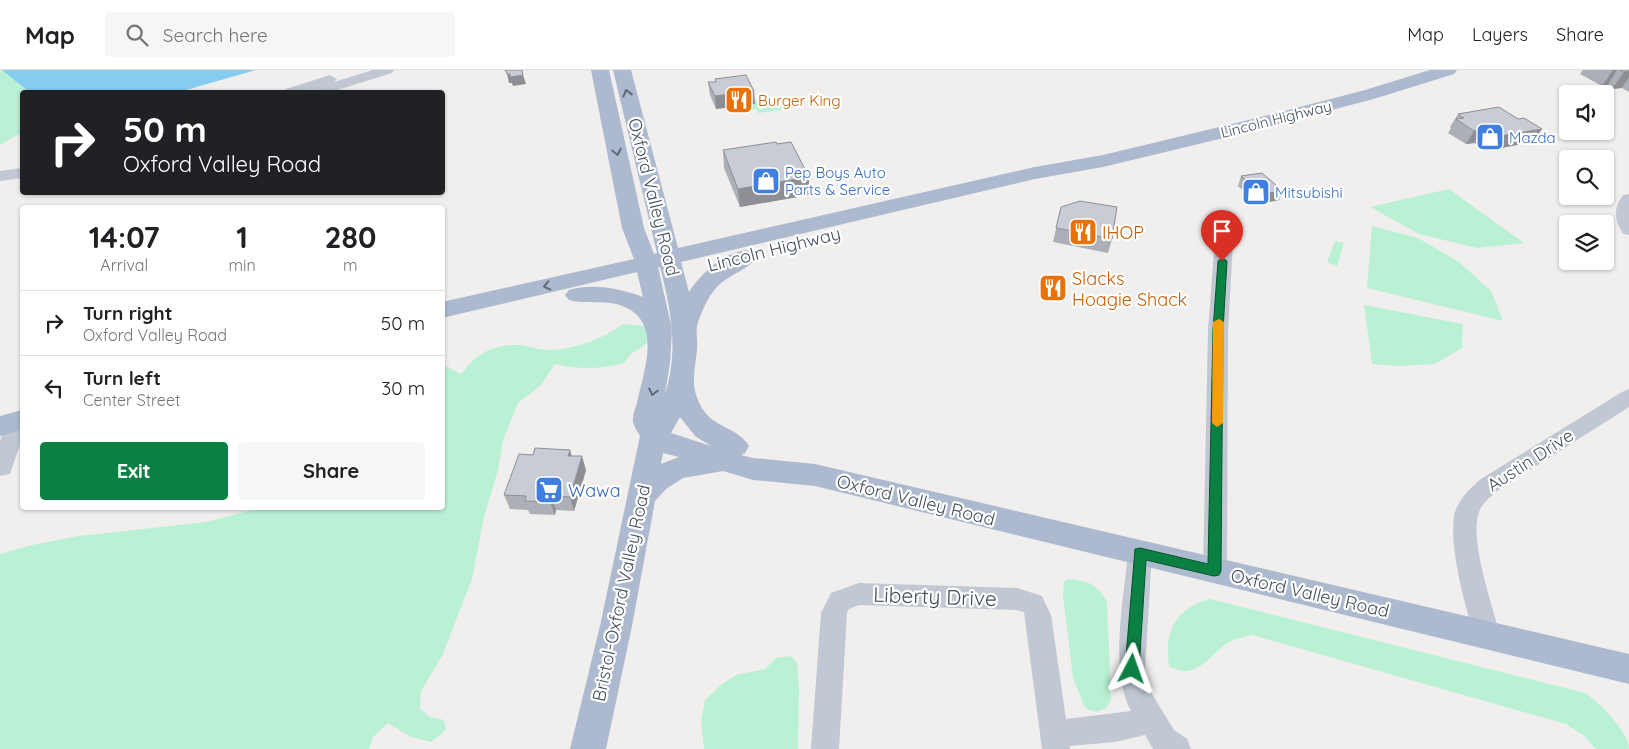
<!DOCTYPE html>
<html lang="en">
<head>
<meta charset="utf-8">
<style>
  :root { --surface:#fff; --page:#f6f6f6; --text:#202124; --muted:#757577; --line:#e0e0e0; --accent:#0b8043 }
  body { margin:0; font-family:Quicksand,sans-serif; background:var(--page); color:var(--text); height:100vh; display:flex; flex-direction:column; font-size:19px; white-space:nowrap }
  * { box-sizing:border-box; margin:0 }
  p { font-size:16px; color:var(--muted) }
  .icon { flex:none; width:28px; height:28px; fill:none; stroke:currentColor; stroke-width:2; stroke-linecap:round; stroke-linejoin:round }
  .map { position:relative; flex:1; overflow:hidden }
  .sheet { position:absolute; left:20px; top:135px; width:425px; height:305px; display:flex; flex-direction:column; background:var(--surface); border-radius:5px; box-shadow:0 1px 4px #0004 }
  .sheet>* { flex:none }
  .top-card { position:absolute; left:20px; top:20px; width:425px; height:105px; border-radius:5px; box-shadow:0 1px 4px #0004; background:#202124; color:#fff; overflow:hidden }
  .controls { position:absolute; left:1559px; top:15px; display:grid; gap:10px }
  .controls a { display:grid; place-items:center; width:55px; height:55px; border-radius:5px; background:var(--surface); box-shadow:0 1px 4px #0004; font-size:25px }
  .pin { position:absolute; display:grid; place-items:center; width:42px; height:42px; color:#fff; margin:-51px -21px; border-radius:50% 50% 50% 0; rotate:-45deg; box-shadow:0 0 5px #0007 }
  .pin .icon { rotate:45deg }
  .me { position:absolute; width:55px; margin:-28px; rotate:4deg; stroke-linejoin:round; filter:drop-shadow(0 0 4px #0008) }
  .turn { display:flex; align-items:center; gap:18px; height:105px; padding:0 20px; font-size:22px }
  .turn .icon { width:65px; height:65px; stroke-width:2.5 }
  .turn b { display:block; font-size:35px; line-height:42px }
  .eta { display:flex; justify-content:space-evenly; align-items:center; height:85px; text-align:center }
  .eta b { font-size:30px; font-weight:700; line-height:35px }
  .cta { display:flex; gap:10px; margin-top:auto; padding:10px 20px }
  .cta a { flex:1; height:58px; border-radius:5px; background:var(--accent); color:#fff; font-size:20px; font-weight:700; line-height:58px; text-align:center }
  .cta a+a { background:var(--page); color:var(--text) }
  ul { padding:0; list-style:none }
  li { display:flex; align-items:center; gap:15px; height:65px; padding:0 20px; border-top:1px solid var(--line) }
  li div { flex:1 }
  li b { display:block; font-size:19px }
  li em { font-style:normal }
  header { display:flex; align-items:center; gap:30px; box-sizing:border-box; height:70px; padding:0 25px; background:var(--surface); border-bottom:1px solid var(--line) }
  header strong { font-size:24px }
  nav { display:flex; gap:28px; margin-inline-start:auto; font-size:18px }
  .search { width:350px; height:45px; background:var(--page); display:flex; align-items:center; gap:12px; box-sizing:border-box; padding:0 18px; border-radius:5px; color:var(--muted); font-size:19px }
  .map>svg:first-child { display:block }
  .green { fill:#baf1d5 }
  .water { fill:#85cdf0 }
  .lines { fill:none; stroke-linecap:round; stroke-linejoin:round }
  .minor { fill:#c1c8d4; fill-rule:evenodd }
  .major { fill:#acb9ce; fill-rule:evenodd }
  .wall { fill:#adafb6 }
  .shaded-wall { fill:#8d8f94 }
  .building { fill:#c9ccd4; stroke:#8d8f94 }
  .oneway { stroke:#5f6a78 }
  .route { fill:#0b8043; stroke:#07532c }
  .slow { fill:#f59e0b }
  .labels { text-anchor:middle; dominant-baseline:central; stroke-width:4.5; stroke-linejoin:round; paint-order:stroke }
  .far-food-label { font-size:15px; fill:#c56008; stroke:#fff; text-anchor:start }
  .far-street-label { font-size:15px; fill:#454f5c; stroke:#fff }
  .far-shop-label { font-size:15px; fill:#366cbe; stroke:#fff; text-anchor:start }
  .street-label { font-size:18px; fill:#454f5c; stroke:#fff }
  .food-label { font-size:18px; fill:#c56008; stroke:#fff; text-anchor:start }
  .shop-label { font-size:18px; fill:#366cbe; stroke:#fff; text-anchor:start }
  .near-street-label { font-size:21px; fill:#454f5c; stroke:#fff }
</style>
</head>
<body>
<header>
<strong>Map</strong>
<div class="search"><svg class="icon" aria-label="search" viewBox="0 0 24 24"><circle cx="10" cy="10" r="6"/><path d="M15 15l6 6"/></svg>Search here</div>
<nav><a>Map</a><a>Layers</a><a>Share</a></nav>
</header>
<div class="map">
<svg width="1629" height="679" viewBox="0 0 1629 679">
  <rect width="100%" height="100%" fill="#f1eeee"/>
  <g class="green">
    <path d="M0,0C13,3 19,16 29,22H22V62L0,75Z"/>
    <polygon points="778,28 784,36 781,40 758,43 756,39 749,40 746,35 754,34 753,31"/>
    <polygon points="1449,119 1524,173 1477,178 1419,164 1370,137"/>
    <polygon points="1372,156 1418,168 1459,192 1491,221 1503,251 1367,218"/>
    <polygon points="1335,171 1344,173 1337,196 1327,192"/>
    <polygon points="1364,235 1463,254 1462,278 1435,294 1399,296 1372,294"/>
    <path d="M623,254L648,256L649,272L631,284L624,293C600,299 580,300 555,294L540,316L518,333L503,370L498,400L484,447L472,509L442,586L421,621L420,639L430,647L444,650L446,660L431,672L411,667L388,653L373,667L369,679H0V484L32,475L79,466L206,452L260,438H442L443,295L461,304C477,284 490,275 517,275C527,275 537,280 547,280C573,280 603,269 623,254Z"/>
    <path d="M1068,509C1088,510 1098,515 1107,532L1111,630L1106,638L1096,642L1085,638L1073,608L1063,525L1064,512Z"/>
    <path d="M1210,529L1585,623C1599,632 1629,662 1629,679H1596L1584,666L1566,654L1252,565C1244,567 1233,569 1226,574C1207,588 1195,611 1169,596C1164,562 1175,538 1210,529Z"/>
    <polygon points="791,586 797,593 799,616 798,679 704,679 701,650 705,630 721,615 736,605 765,599 776,588"/>
  </g>
  <polygon class="water" points="2,0 256,0 179,22 29,22"/>
  <g class="lines">
    <g class="minor">
      <polygon points="373,0 394,0 392,3 331,22 311,22 313,19 304,22 284,22 286,19 330,5 337,9 334,12"/>
      <polygon points="22,98 22,108 0,111 0,101"/>
      <path d="M1629,124V165L1623,164C1614,150 1613,138 1623,125Z"/>
      <polygon points="1225,151 1231,152 1234,156 1228,260 1227,501 1224,508 1215,512 1206,508 1203,501 1208,260 1216,156 1219,152"/>
      <path d="M1629,319V337L1497,421C1491,427 1482,433 1479,442C1469,469 1492,535 1500,564L1496,572L1487,576L1478,572C1466,546 1447,469 1455,442C1460,428 1470,418 1481,409L1622,322Z"/>
      <polygon points="17,344 22,346 22,369 10,404 0,406 0,371 9,346"/>
      <path d="M1140,473L1149,476L1152,483L1145,599L1152,624L1174,660L1187,669L1191,679H1153L1145,665L1115,672L1070,676V679H1042L1024,542L1017,540L859,535L849,539L847,543L839,679H811L821,543L831,523L859,513L1017,518L1042,526L1051,545L1066,649L1131,641C1109,602 1124,527 1128,483L1131,476Z"/>
    </g>
    <g class="major">
      <path d="M591,0H609L644,158L654,184L657,183L613,0H631L678,178L1035,97L1103,85L1257,48L1365,20L1430,0H1457L1454,4L1377,28L1261,59L1103,97L1035,109L681,192L689,222C701,203 731,175 755,181L758,186C749,200 727,205 716,218C707,228 701,243 697,256C696,261 697,266 697,271C698,285 693,300 694,313C694,321 698,332 702,338C712,357 739,358 749,376L745,383L741,385L753,388L815,394L1629,584V614L815,416L753,410L723,401L683,408L666,419L655,431L632,556L606,679H570L600,556L640,366C638,362 634,357 633,352C632,347 635,339 637,333C643,303 663,254 625,237C608,229 587,235 569,230L565,225L569,220C592,213 620,218 643,227L637,202L442,248V232L634,189L622,158ZM658,197H660C671,239 679,281 665,324L670,293L672,259ZM680,347L695,366L711,376L671,363ZM663,383L679,387L661,394Z"/>
      <polygon points="22,340 22,360 0,366 0,346"/>
    </g>
  </g>
  <g class="wall">
    <polygon points="1583,0 1629,0 1629,22 1622,18 1612,19 1607,16 1602,16 1580,4"/>
    <polygon points="715,9 755,34 716,39 710,25 708,12 716,12"/>
    <polygon points="1458,44 1533,72 1486,81 1474,73 1466,74 1448,63 1451,58 1450,57"/>
    <polygon points="777,74 809,125 740,137 724,98 723,80"/>
    <polygon points="1241,106 1283,121 1279,130 1258,134 1238,116"/>
    <polygon points="1061,137 1112,169 1108,183 1053,172"/>
    <polygon points="572,386 586,400 574,441 556,440 555,445 530,444 528,440 510,439 504,425"/>
  </g>
  <g class="shaded-wall">
    <polygon points="1613,0 1617,0 1607,16 1602,16"/>
    <polygon points="1629,1 1629,7 1622,18 1612,19 1624,2"/>
    <polygon points="507,4 510,4 512,13 509,13"/>
    <polygon points="523,5 526,14 513,16 510,7"/>
    <polygon points="754,21 755,34 716,39 715,26"/>
    <polygon points="1542,59 1533,72 1486,81 1494,67"/>
    <polygon points="1482,60 1474,73 1466,74 1474,61"/>
    <polygon points="809,107 809,125 740,137 738,119"/>
    <polygon points="1283,121 1279,130 1258,134 1262,124"/>
    <polygon points="570,380 574,394 568,386"/>
    <polygon points="582,386 586,400 574,441 570,427"/>
    <polygon points="551,426 556,440 555,445 550,432"/>
  </g>
  <g class="building">
    <polygon points="505,0 522,0 523,5 510,7 510,4 507,4"/>
    <polygon points="1620,0 1629,0 1629,1 1624,2"/>
    <polygon points="746,5 754,21 715,26 708,12 716,12 715,9"/>
    <polygon points="1499,37 1518,49 1524,48 1542,59 1494,67 1482,60 1474,61 1456,49 1464,48 1458,44"/>
    <polygon points="776,72 777,74 791,72 809,107 738,119 723,80"/>
    <polygon points="1262,103 1283,121 1262,124 1241,106"/>
    <polygon points="1080,131 1117,137 1112,169 1056,158 1061,137"/>
    <polygon points="535,378 570,380 568,386 582,386 570,427 551,426 550,432 525,431 526,426 504,425 519,384 533,385"/>
  </g>
  <defs><path id="oneway-chevron" d="M-2-3.5L2.5 0L-2 3.5" fill="none" stroke-width="1.6" stroke-linecap="round" stroke-linejoin="round" transform="scale(1.25)"/></defs>
  <g class="oneway">
    <use href="#oneway-chevron" transform="translate(627 23) rotate(-104)"/>
    <use href="#oneway-chevron" transform="translate(617 82) rotate(78)"/>
    <use href="#oneway-chevron" transform="translate(547 216) rotate(167)"/>
    <use href="#oneway-chevron" transform="translate(653 322) rotate(103)"/>
  </g>
  <polygon class="route" points="1222,188 1227,191 1223,260 1221,501 1219,505 1214,506 1146,490 1139,599 1137,603 1132,605 1127,603 1125,599 1135,479 1140,478 1208,494 1213,260 1218,191"/>
  <polygon class="slow" points="1219,249 1224,252 1223,353 1217,357 1212,353 1213,252"/>
  <defs>
    <symbol id="restaurant-square" viewBox="-11 -11 22 22"><rect x="-9" y="-9" width="18" height="18" rx="4" fill="#e8710a" stroke="#fff"/><path d="M-5-6h1v4h1v-4h1v4h1v-4h1v5L-1.5 .5V6h-2V.5L-5-1ZM5-6V6H3V1.5H1.5Q1.5-4 5-6Z" fill="#fff"/></symbol>
    <symbol id="shop-square" viewBox="-11 -11 22 22"><rect x="-9" y="-9" width="18" height="18" rx="4" fill="#3f7fe0" stroke="#fff"/><path d="M-5-2.5h2.3a2.7 3.5 0 0 1 5.4 0H5L5.5 6h-11ZM-1.5-2.5h3a1.5 2.3 0 0 0-3 0Z" fill="#fff"/></symbol>
    <symbol id="supermarket-square" viewBox="-11 -11 22 22"><rect x="-9" y="-9" width="18" height="18" rx="4" fill="#3f7fe0" stroke="#fff"/><path d="M-6-5.5h2.5l.6 2H6L4.5 2H-2.5L-4.4-4H-6ZM-1.5 3.2a1.3 1.3 0 1 0 .1 0ZM3 3.2a1.3 1.3 0 1 0 .1 0Z" fill="#fff"/></symbol>
  </defs>
  <g fill-rule="evenodd">
    <use href="#restaurant-square" x="723" y="14" width="32" height="32"/>
    <use href="#shop-square" x="1474" y="51" width="32" height="32"/>
    <use href="#shop-square" x="750" y="95" width="32" height="32"/>
    <use href="#shop-square" x="1240" y="106" width="32" height="32"/>
    <use href="#restaurant-square" x="1067" y="146" width="32" height="32"/>
    <use href="#restaurant-square" x="1037" y="202" width="32" height="32"/>
    <use href="#supermarket-square" x="533" y="404" width="32" height="32"/>
  </g>
  <g class="labels">
    <g class="far-food-label">
      <text x="758" y="30">Burger King</text>
    </g>
    <g class="far-street-label">
      <text transform="translate(1276 49) rotate(-14)">Lincoln Highway</text>
    </g>
    <g class="far-shop-label">
      <text x="1509" y="67">Mazda</text>
      <text x="785" y="102">Pep Boys Auto<tspan x="785" dy="17">Parts &amp; Service</tspan></text>
      <text x="1275" y="122">Mitsubishi</text>
    </g>
    <g class="street-label">
      <text transform="translate(654 127) rotate(76)">Oxford Valley Road</text>
      <text transform="translate(774 179) rotate(-14)">Lincoln Highway</text>
      <text transform="translate(1530 390) rotate(-33)">Austin Drive</text>
      <text transform="translate(916 430) rotate(14)">Oxford Valley Road</text>
      <text transform="translate(621 523) rotate(-78)">Bristol-Oxford Valley Road</text>
      <text transform="translate(1310 523) rotate(13)">Oxford Valley Road</text>
    </g>
    <g class="food-label">
      <text x="1102" y="162">IHOP</text>
      <text x="1072" y="208">Slacks<tspan x="1072" dy="21">Hoagie Shack</tspan></text>
    </g>
    <g class="shop-label">
      <text x="568" y="420">Wawa</text>
    </g>
    <g class="near-street-label">
      <text transform="translate(935 526) rotate(2)">Liberty Drive</text>
    </g>
  </g>
</svg>
<div class="controls">
<a><svg class="icon" aria-label="sound" viewBox="0 0 24 24"><path d="M4 9h4l5-4v14l-5-4H4zM17 9q2 3 0 6"/></svg></a>
<a><svg class="icon" aria-label="search" viewBox="0 0 24 24"><circle cx="10" cy="10" r="6"/><path d="M15 15l6 6"/></svg></a>
<a><svg class="icon" aria-label="layers" viewBox="0 0 24 24"><path d="M12 4l9 5-9 5-9-5zM3 14l9 5 9-5"/></svg></a>
</div>
<div class="pin" style="left:1222px;top:191px;background:#d93025"><svg class="icon" aria-label="arrive" viewBox="0 0 24 24"><path d="M6 21V4h12l-3 4 3 4H6"/></svg></div>
<svg class="me" style="left:1132px;top:599px" viewBox="-20 -20 40 40"><path d="M0-17L14 15 0 8-14 15z" fill="#0b8043" stroke="#fff" stroke-width="4"/></svg>
<div class="top-card">
<div class="turn"><svg class="icon" aria-label="right" viewBox="0 0 24 24"><path d="M7 20v-9h11M14 6l5 5-5 5"/></svg><div><b>50 m</b>Oxford Valley Road</div></div>
</div>
<section class="sheet">
<div class="eta">
<div><b>14:07</b><p>Arrival</p></div>
<div><b>1</b><p>min</p></div>
<div><b>280</b><p>m</p></div>
</div>
<ul>
<li><svg class="icon" aria-label="right" viewBox="0 0 24 24"><path d="M7 20v-9h11M14 6l5 5-5 5"/></svg><div><b>Turn right</b><p>Oxford Valley Road</p></div><em>50 m</em></li>
<li><svg class="icon" aria-label="left" viewBox="0 0 24 24"><path d="M17 20v-9H6M10 6l-5 5 5 5"/></svg><div><b>Turn left</b><p>Center Street</p></div><em>30 m</em></li>
</ul>
<div class="cta"><a>Exit</a><a>Share</a></div>
</section>
</div>
</body>
</html>
